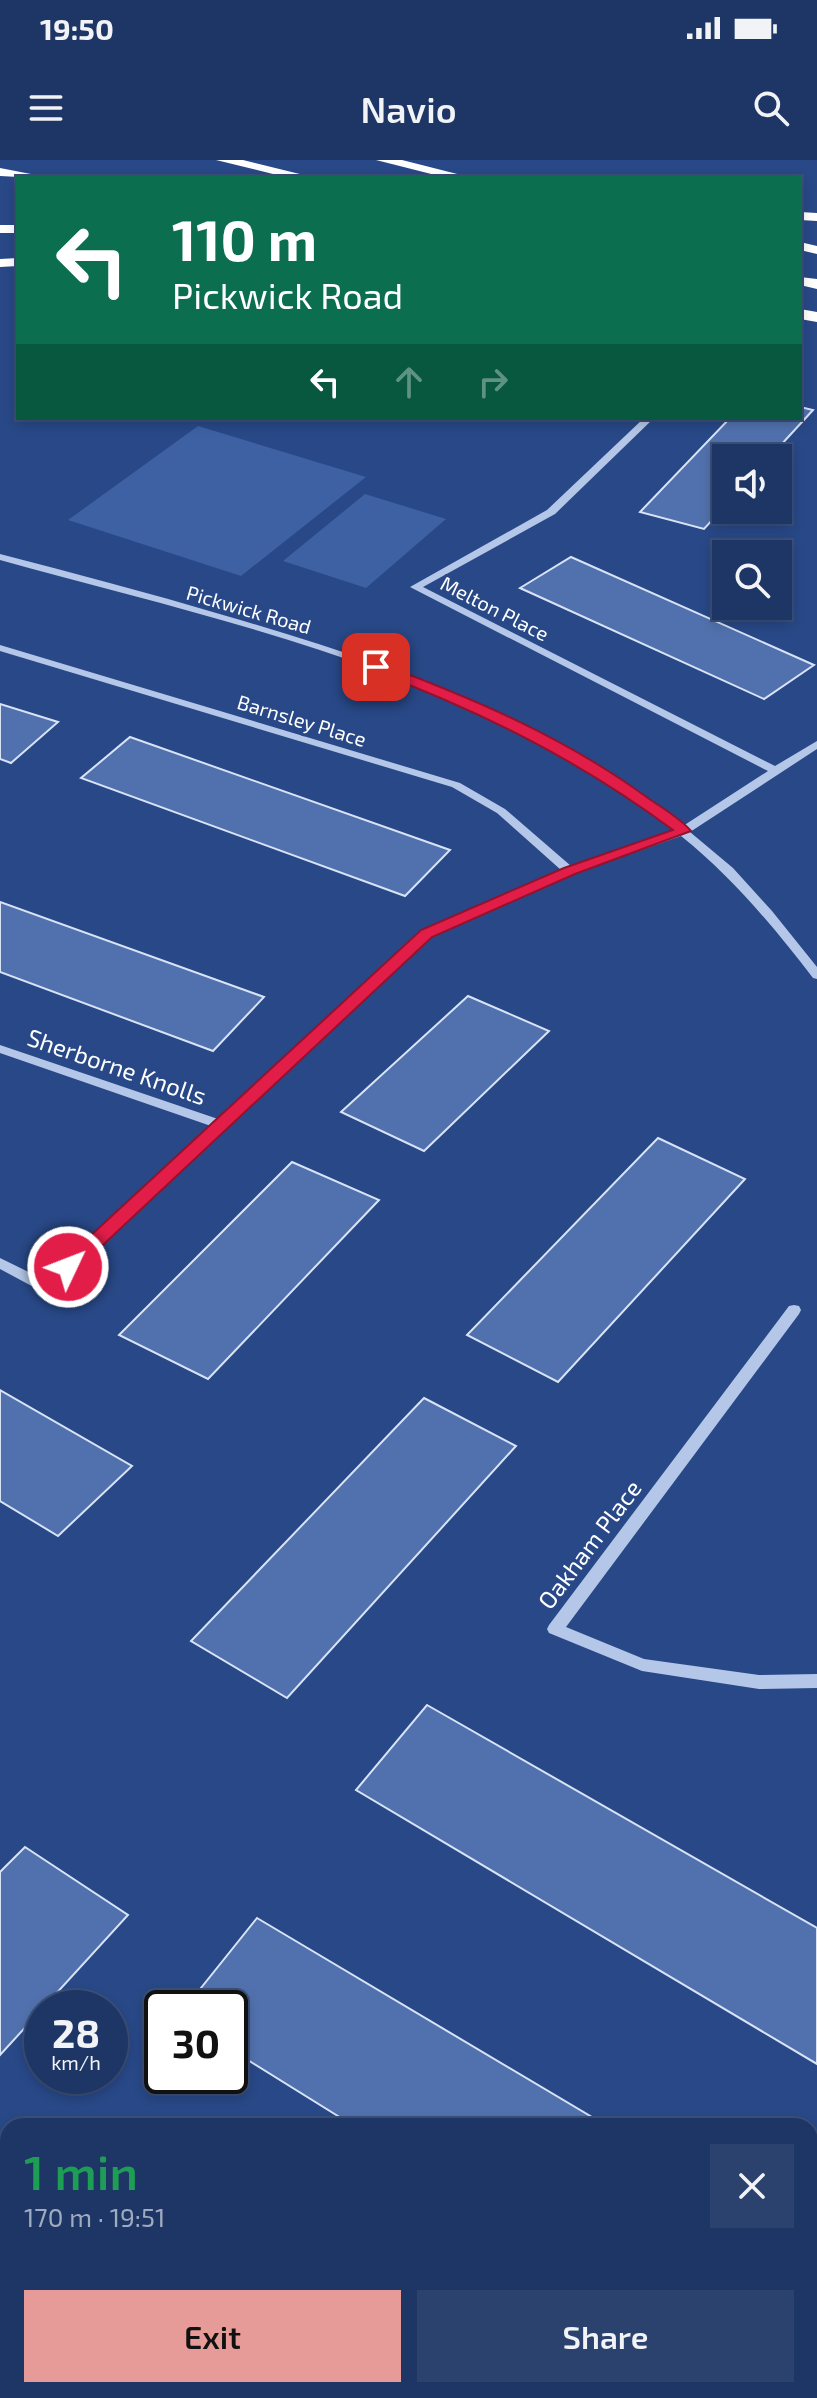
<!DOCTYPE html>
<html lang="en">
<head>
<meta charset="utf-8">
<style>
  :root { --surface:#1e3665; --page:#2b416e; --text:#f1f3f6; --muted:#a1abbf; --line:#3c5079; --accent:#e69b98 }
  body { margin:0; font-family:"Exo 2",sans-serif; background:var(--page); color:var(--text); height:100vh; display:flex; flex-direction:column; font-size:30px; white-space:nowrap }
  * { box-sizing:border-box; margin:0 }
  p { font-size:26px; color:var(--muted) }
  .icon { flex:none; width:44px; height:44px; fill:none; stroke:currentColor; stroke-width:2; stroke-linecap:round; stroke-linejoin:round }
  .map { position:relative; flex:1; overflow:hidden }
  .drawer { position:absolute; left:0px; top:1958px; width:818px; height:280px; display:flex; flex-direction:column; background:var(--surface); border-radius:24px 24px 0 0; box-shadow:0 4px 12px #0003,0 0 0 2px var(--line) }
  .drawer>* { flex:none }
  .top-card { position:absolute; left:16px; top:16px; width:786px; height:244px; border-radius:0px; box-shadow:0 4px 12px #0003,0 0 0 2px var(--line); background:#0b6e4f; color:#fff; overflow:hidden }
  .fabs { position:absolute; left:712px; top:284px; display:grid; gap:16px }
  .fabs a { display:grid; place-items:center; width:80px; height:80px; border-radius:0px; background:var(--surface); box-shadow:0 4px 12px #0003,0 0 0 2px var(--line); font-size:40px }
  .speed { position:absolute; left:24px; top:1830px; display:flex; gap:16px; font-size:40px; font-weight:700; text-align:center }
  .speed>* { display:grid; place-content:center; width:104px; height:104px; border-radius:50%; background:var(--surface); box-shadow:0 4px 12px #0003,0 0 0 2px var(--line); line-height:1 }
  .speed small { font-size:20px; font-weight:400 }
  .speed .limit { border:4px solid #111; border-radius:12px; background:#fff; color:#111 }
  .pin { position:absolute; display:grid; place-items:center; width:68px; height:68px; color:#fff; margin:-34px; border-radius:16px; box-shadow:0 4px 12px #0006 }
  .me { position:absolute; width:88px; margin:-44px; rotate:47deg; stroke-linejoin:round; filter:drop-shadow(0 0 6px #0008) }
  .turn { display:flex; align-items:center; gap:28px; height:168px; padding:0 24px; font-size:36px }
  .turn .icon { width:104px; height:104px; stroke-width:2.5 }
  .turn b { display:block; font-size:56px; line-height:68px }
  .lanes { display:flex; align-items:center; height:76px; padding:0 24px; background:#0003; justify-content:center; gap:40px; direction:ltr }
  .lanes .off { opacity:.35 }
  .round { display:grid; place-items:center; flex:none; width:84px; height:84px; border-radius:0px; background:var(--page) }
  .headline { display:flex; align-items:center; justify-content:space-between; height:136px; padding:0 24px }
  h1 { font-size:48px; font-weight:600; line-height:60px; color:#1e9e55 }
  .button { display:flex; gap:16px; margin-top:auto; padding:16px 24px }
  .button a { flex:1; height:92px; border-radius:0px; background:var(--accent); color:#111; font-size:32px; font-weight:600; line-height:92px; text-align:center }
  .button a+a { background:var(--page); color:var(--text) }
  .status { display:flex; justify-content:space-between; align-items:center; height:56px; padding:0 40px; background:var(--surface); direction:ltr }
  .status svg { height:22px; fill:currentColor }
  header { display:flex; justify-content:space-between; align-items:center; height:104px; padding:0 24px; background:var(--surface); font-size:36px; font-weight:600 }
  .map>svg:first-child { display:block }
  .green { fill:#3d61a3 }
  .building { fill:#5171ae; stroke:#d8e3f6; stroke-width:2 }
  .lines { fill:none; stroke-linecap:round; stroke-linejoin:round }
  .minor { fill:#b5c7e8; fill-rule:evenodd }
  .highway { fill:#fff; fill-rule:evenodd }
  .route { fill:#e11d48; stroke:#92132f; stroke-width:2 }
  .labels { text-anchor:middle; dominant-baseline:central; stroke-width:6; stroke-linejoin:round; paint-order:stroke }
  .far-street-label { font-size:20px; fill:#fff; stroke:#284887 }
  .street-label { font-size:24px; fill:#fff; stroke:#284887 }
</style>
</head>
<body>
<div class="status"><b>19:50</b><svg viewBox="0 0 49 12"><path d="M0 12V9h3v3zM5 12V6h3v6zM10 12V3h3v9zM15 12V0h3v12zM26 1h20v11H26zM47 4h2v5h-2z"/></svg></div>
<header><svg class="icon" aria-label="menu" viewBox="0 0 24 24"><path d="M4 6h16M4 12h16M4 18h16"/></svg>Navio<svg class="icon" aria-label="search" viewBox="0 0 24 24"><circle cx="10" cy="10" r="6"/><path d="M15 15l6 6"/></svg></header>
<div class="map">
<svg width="817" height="2238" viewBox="0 0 817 2238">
  <rect width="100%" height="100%" fill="#284887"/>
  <g class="green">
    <polygon points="198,266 366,317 241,416 68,360"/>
    <polygon points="365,334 446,359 366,428 283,401"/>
  </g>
  <g class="building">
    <polygon points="800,247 813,250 769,298 726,298 726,345 704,369 640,352 730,258 800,258"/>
    <polygon points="571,397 814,505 764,539 520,428"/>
    <polygon points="0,544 58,562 11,603 0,599"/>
    <polygon points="130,577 450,690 405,736 81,618"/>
    <polygon points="0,742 264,837 213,891 0,812"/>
    <polygon points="468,836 549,871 424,991 341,952"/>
    <polygon points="658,978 745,1019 558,1222 467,1175"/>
    <polygon points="292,1002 379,1040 208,1219 119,1175"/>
    <polygon points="0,1230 132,1306 58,1376 0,1341"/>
    <polygon points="424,1238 516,1286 287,1538 191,1481"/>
    <polygon points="427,1545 817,1768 817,1904 356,1630"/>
    <polygon points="25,1687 128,1755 0,1895 0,1712"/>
    <polygon points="257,1758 607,1966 354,1966 230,1889 230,1848 185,1848"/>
  </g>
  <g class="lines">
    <g class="minor">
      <path d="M644,258H654L555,354L423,427L775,606L817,581V589L690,672L733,708L772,751L817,807V819L813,818C773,766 732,717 681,676L573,714L430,777L51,1131H41L0,1109V1098L45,1120L211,966L0,893V885L218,959L422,771L561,710L497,653L452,627L0,491V485L460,623L505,649L571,706L674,671C483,515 232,464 0,400V394C74,413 149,433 223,455C386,502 549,558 683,666L768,611L410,427L547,350Z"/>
      <polygon points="794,1145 799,1146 801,1150 799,1154 566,1467 644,1499 759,1515 817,1514 817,1528 759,1529 642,1511 549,1473 547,1469 549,1465 789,1146"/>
      <polygon points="79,2230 99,2230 100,2238 80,2238"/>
      <polygon points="387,2230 414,2230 418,2238 391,2238"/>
    </g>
    <g class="highway">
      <polygon points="216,0 243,0 316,18 289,18"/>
      <polygon points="376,0 402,0 473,18 447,18"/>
      <polygon points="0,8 36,15 38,18 0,16"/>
      <polygon points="800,52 817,53 817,61 800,60"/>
      <rect x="0" y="65" width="18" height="8"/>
      <polygon points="800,82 817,86 817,94 800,90"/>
      <polygon points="18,98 18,106 0,107 0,99"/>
      <polygon points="800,117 817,119 817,129 800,125"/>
      <polygon points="800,149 817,152 817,162 800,159"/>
    </g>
  </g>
  <path class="route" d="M371,504H381C475,539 566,578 648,638C662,648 680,658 691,671L575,714L432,777L74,1112H62V1102L421,770L564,708L673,670C577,599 482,552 371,510Z"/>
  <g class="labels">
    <g class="far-street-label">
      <text transform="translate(495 448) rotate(27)">Melton Place</text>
      <text transform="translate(249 449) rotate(16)">Pickwick Road</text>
      <text transform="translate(302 560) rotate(17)">Barnsley Place</text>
    </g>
    <g class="street-label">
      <text transform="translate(117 906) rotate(19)">Sherborne Knolls</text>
      <text transform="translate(589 1384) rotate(-53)">Oakham Place</text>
    </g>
  </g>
</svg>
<div class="fabs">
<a><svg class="icon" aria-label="sound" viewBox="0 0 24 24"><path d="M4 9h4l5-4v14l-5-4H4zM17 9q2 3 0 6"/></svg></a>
<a><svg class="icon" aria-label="search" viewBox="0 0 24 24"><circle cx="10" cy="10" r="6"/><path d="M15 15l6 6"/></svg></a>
</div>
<div class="speed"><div>28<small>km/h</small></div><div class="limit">30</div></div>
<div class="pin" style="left:376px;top:507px;background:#d93025"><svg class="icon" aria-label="arrive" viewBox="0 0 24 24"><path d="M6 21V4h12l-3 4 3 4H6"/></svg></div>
<svg class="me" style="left:68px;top:1107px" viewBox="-20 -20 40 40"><circle r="17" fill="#e11d48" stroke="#fff" stroke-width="3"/><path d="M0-11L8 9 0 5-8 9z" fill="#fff"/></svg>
<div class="top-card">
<div class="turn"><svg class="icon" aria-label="left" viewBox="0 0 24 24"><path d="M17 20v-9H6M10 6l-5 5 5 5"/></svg><div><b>110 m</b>Pickwick Road</div></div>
<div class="lanes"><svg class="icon" aria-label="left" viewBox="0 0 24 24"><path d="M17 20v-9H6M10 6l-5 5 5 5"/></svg><svg class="icon off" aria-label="ahead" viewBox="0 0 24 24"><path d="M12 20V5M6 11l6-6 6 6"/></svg><svg class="icon off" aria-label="right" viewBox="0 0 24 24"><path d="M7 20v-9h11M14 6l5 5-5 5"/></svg></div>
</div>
<section class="drawer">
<div class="headline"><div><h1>1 min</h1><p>170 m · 19:51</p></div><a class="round"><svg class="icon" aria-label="close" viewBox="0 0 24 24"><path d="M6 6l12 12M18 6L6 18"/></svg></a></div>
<div class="button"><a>Exit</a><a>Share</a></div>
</section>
</div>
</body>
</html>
